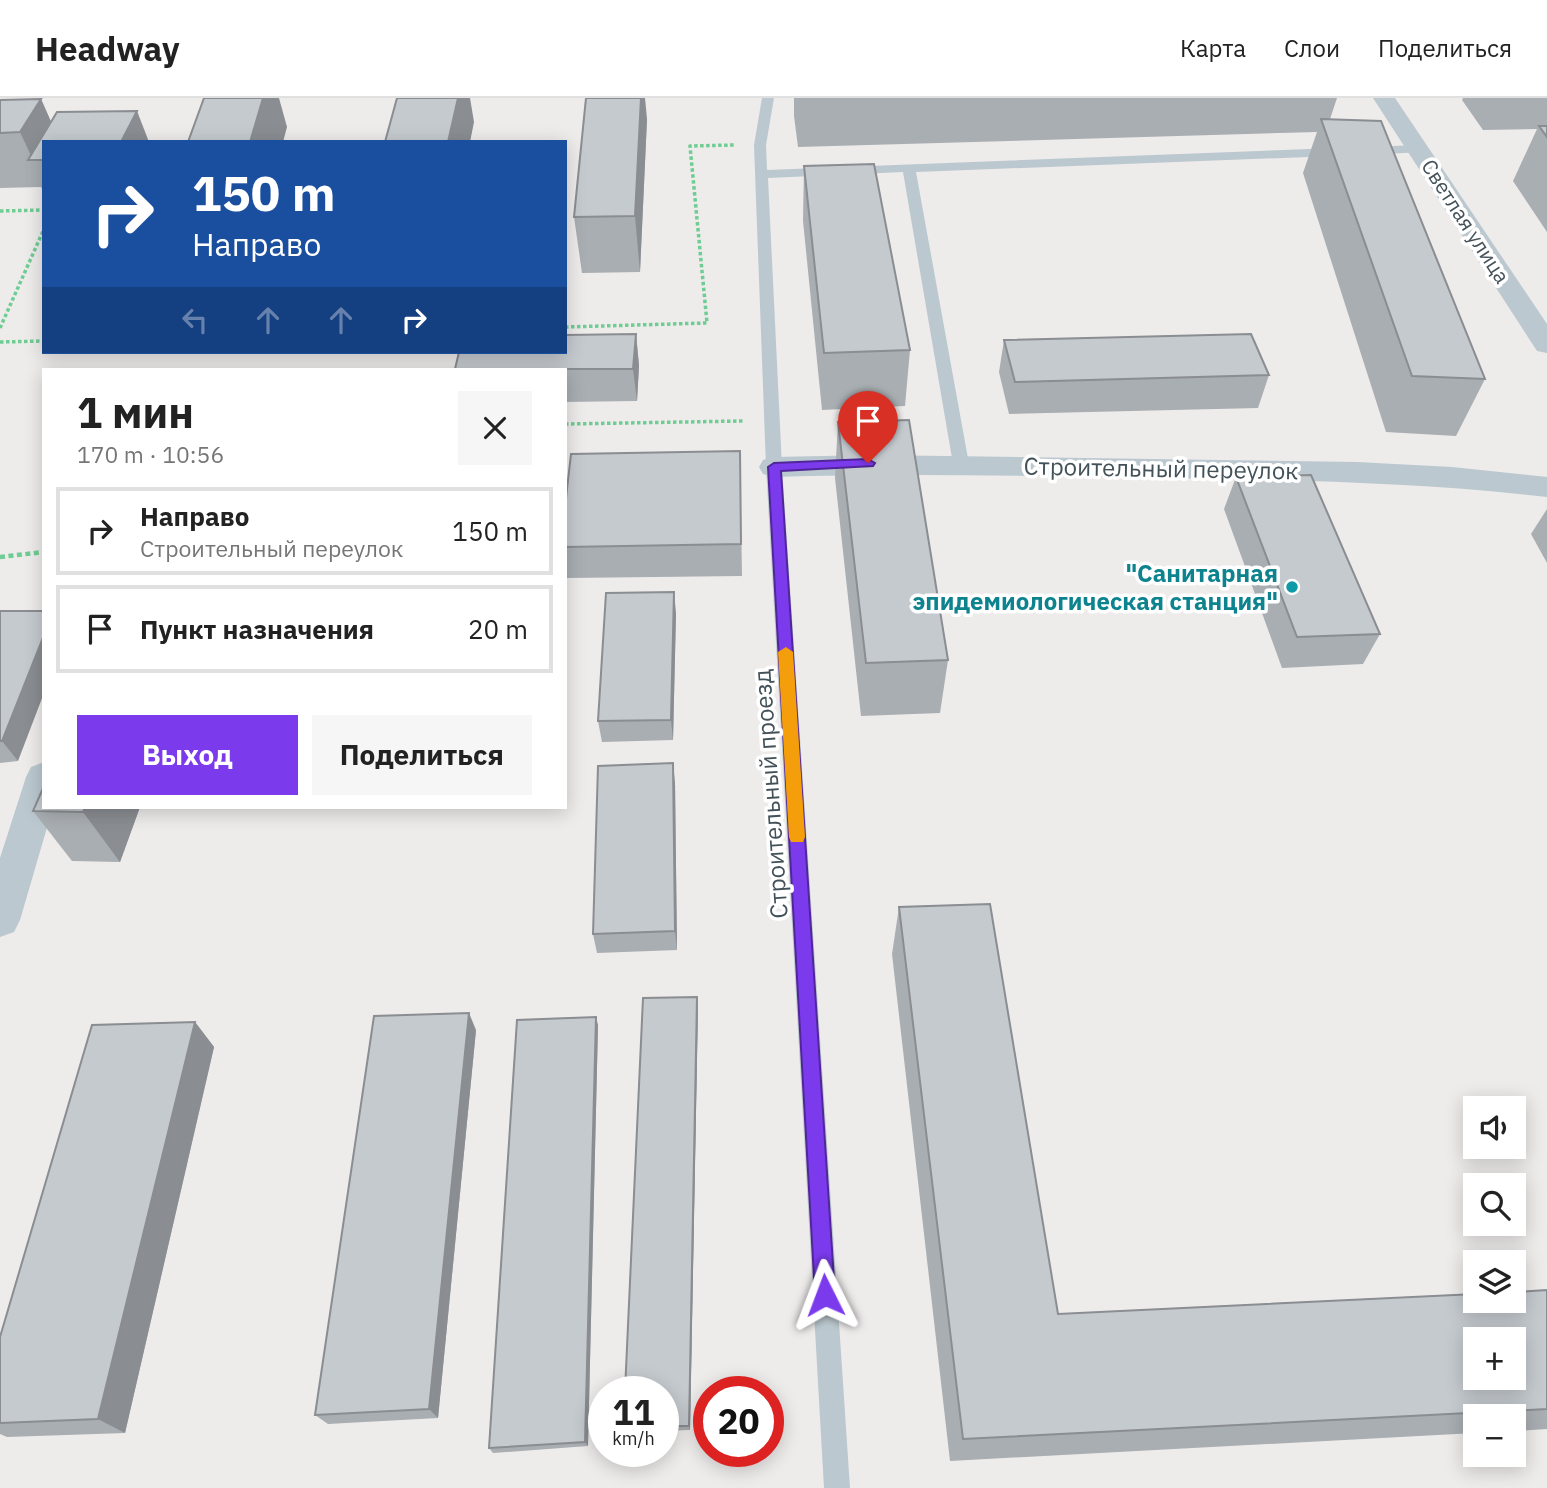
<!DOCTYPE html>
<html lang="ru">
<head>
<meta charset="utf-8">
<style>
  :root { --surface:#fff; --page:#f6f6f6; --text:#222; --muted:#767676; --line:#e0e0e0; --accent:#7c3aed }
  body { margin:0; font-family:"IBM Plex Sans",sans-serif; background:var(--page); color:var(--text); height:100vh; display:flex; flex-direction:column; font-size:26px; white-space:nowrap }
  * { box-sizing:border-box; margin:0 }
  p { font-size:23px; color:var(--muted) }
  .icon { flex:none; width:38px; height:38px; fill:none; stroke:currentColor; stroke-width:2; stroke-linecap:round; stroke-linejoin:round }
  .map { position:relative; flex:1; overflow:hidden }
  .details { position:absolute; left:42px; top:270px; width:525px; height:441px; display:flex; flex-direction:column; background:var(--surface); border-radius:0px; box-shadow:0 4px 18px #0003 }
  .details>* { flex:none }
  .banner { position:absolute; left:42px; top:42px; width:525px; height:214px; border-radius:0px; box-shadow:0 4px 18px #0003; background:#1a4fa0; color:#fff; overflow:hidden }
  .buttons { position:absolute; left:1463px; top:998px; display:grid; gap:14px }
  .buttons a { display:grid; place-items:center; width:63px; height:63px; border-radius:0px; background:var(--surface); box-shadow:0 4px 18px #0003; font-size:35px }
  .speed { position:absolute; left:588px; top:1278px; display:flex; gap:14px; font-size:35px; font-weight:700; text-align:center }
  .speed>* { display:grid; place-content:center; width:91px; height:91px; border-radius:50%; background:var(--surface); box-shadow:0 4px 18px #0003; line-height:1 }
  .speed small { font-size:18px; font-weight:400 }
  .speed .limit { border:10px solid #d22; background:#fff; color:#111 }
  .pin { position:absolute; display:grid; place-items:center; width:60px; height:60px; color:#fff; margin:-72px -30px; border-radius:50% 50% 50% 0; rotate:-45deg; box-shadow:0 0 7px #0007 }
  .pin .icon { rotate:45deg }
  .me { position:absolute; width:77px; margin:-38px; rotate:357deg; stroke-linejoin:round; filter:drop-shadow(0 0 5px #0008) }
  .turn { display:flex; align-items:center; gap:24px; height:147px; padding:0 35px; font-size:32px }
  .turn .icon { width:91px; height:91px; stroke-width:2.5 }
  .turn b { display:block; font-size:49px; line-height:60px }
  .lanes { display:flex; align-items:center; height:66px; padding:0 35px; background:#0003; justify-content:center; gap:35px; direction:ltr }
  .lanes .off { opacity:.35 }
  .round { display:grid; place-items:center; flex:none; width:74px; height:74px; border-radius:0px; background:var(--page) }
  .overview { display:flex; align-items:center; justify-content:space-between; height:119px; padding:0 35px }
  h1 { font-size:42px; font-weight:700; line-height:52px }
  .button { display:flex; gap:14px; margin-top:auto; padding:14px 35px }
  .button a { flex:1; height:80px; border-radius:0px; background:var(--accent); color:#fff; font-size:28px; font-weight:700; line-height:80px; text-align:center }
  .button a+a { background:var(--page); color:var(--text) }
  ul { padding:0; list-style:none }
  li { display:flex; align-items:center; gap:21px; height:88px; margin:0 14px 10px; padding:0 21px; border:4px solid var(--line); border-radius:0px }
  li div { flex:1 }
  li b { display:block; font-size:26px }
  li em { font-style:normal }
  header { display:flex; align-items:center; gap:42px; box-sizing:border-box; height:98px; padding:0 35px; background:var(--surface); border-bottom:2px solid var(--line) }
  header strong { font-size:33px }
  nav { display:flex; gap:38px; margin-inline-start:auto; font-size:24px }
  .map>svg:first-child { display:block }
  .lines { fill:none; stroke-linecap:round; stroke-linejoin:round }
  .path-far1 { stroke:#6ecd93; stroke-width:3.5; stroke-dasharray:3.5 2.5; stroke-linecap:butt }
  .path { stroke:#6ecd93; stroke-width:4.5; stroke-dasharray:5 3.5; stroke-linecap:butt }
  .service { fill:#bbc8cf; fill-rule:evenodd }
  .minor { fill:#bbc8cf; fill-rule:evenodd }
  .wall { fill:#a9aeb2 }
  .shaded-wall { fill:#8a8d91 }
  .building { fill:#c5cacf; stroke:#8a8d91; stroke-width:2; fill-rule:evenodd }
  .route { fill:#7c3aed; stroke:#51269a; stroke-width:2 }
  .slow { fill:#f59e0b }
  .culture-dot { fill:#0f9aa8; stroke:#fff; stroke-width:2.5 }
  .labels { text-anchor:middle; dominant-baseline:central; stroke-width:7; stroke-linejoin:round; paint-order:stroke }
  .far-street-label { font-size:21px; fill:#435159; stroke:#fff }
  .street-label { font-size:24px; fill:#435159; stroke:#fff }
  .culture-label { font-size:24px; font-weight:bold; fill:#0d838f; stroke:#fff; text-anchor:end }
</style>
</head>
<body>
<header>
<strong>Headway</strong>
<nav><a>Карта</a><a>Слои</a><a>Поделиться</a></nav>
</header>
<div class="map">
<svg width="1547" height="1390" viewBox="0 0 1547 1390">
  <rect width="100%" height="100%" fill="#eeebeb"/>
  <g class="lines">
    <g class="path-far1">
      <polyline points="0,113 44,112"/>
      <polyline points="565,229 707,225 690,48 734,47"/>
      <polyline points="0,230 44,131"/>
      <polyline points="0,244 44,243"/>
      <polyline points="565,326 743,323"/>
    </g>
    <polyline class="path" points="0,459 44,454"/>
    <g class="service">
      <polygon points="762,0 774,0 766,47 767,72 1334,50 1340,54 1334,58 916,74 969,366 961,371 953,366 903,74 768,80 782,369 850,1390 824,1390 766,369 754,47"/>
      <polygon points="1418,47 1422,48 1422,54 1367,57 1361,53 1367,49"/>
    </g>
    <g class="minor">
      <polygon points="1373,0 1395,0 1547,226 1547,255 1537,253"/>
      <path d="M872,357L1357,364L1452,369L1547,379V399C1419,384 1290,382 1161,380C1032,378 903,375 774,379L763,376L759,369L763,362L774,359Z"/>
      <polygon points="44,664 44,709 53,709 20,822 14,834 0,839 0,760 26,679 31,669"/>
    </g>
  </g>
  <g class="wall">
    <polygon points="794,0 1337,0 1330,21 1485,281 1456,338 1386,334 1303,75 1317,34 798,49 794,18"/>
    <polygon points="1463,0 1547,0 1547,134 1513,83 1537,31 1483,32 1462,2"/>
    <polygon points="41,1 51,24 44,44 44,94 41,89 0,90 0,2"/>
    <polygon points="647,21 640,174 582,175 574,119"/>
    <polygon points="804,68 910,252 905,308 822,312 803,123"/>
    <polygon points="636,236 639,268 637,303 565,304 565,271"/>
    <polygon points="1004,242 1269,277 1258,310 1009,316 999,274"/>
    <polygon points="838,324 948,562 940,615 861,618 835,380"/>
    <polygon points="740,353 742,478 567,480 565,471 565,409"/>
    <polygon points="1236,379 1380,536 1363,566 1282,570 1224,411"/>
    <polygon points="1547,411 1547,465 1531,436"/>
    <polygon points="0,513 18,663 0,665"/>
    <polygon points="676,515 673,642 602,644 598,623"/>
    <polygon points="675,685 677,852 597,855 593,836"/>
    <polygon points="44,709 140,709 120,764 72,763 33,713"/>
    <polygon points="899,809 1058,1216 1547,1192 1547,1331 1514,1333 1514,1318 1475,1318 1475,1335 950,1363 892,856"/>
    <polygon points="698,908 690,1332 663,1333 663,1293"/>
    <polygon points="195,924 214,949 125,1335 7,1339 0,1336 0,1239"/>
    <polygon points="598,927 588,1348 493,1355 489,1350"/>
    <polygon points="476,932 438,1320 328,1326 315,1317"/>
  </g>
  <g class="shaded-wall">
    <polygon points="263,0 279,0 287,29 283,44 250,44"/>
    <polygon points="458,0 470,0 474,24 470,44 448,44"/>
    <polygon points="641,0 645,0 647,21 640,174 635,118"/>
    <polygon points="41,1 60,44 33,62 20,34"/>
    <polygon points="137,13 149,44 121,44"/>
    <polygon points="636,236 639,268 637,303 633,271"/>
    <polygon points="674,494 676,515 673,642 671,622"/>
    <polygon points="44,537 44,595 18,663 2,643"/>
    <polygon points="673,665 675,685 677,852 675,833"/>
    <polygon points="85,709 140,709 120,764 83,714"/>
    <polygon points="697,899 698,908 690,1332 689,1328"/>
    <polygon points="469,915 476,932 438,1320 429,1311"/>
    <polygon points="596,919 598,927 588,1348 585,1344"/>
    <polygon points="195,924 214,949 125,1335 98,1321"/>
  </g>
  <g class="building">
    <polygon points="204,0 263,0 250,44 188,44"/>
    <polygon points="397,0 458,0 448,44 385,44"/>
    <polygon points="586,0 641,0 635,118 574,119"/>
    <polygon points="41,1 20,34 0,35 0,2"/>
    <polygon points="137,13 121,44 44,44 44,62 28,62 57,14"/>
    <polygon points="1321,21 1381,23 1485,281 1412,278"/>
    <polygon points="1539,28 1547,28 1547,39"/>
    <polygon points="874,66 910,252 824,255 804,68"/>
    <polygon points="636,236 633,271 455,271 459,254 565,254 565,237"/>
    <polygon points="1251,236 1269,277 1015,284 1004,242"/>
    <polygon points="909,322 948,562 866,565 838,324"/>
    <polygon points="740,353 741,446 565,449 565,409 571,356"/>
    <polygon points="1311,377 1380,536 1297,539 1236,379"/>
    <polygon points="674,494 671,622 598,623 606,495"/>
    <polygon points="0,513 44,513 44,537 2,643 0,643"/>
    <polygon points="673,665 675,833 593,836 598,668"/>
    <polygon points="44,688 44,709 85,709 83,714 33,713"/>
    <path d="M990,806L1058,1216L1475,1196V1202H1514V1194L1547,1192V1311L963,1341L899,809ZM1475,1241H1514V1279H1475Z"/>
    <polygon points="697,899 689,1328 663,1328 663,1293 625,1293 643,900"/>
    <polygon points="469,915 429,1311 315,1317 374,918"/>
    <polygon points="596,919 585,1344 489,1350 517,922"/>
    <polygon points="195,924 98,1321 0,1325 0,1239 92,927"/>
  </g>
  <polygon class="route" points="868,361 875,365 873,368 781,373 835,1197 832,1204 825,1207 818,1204 815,1197 768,369 774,365"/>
  <polygon class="slow" points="786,549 793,554 805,739 803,744 791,744 789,739 778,554"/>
  <circle class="culture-dot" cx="1292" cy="489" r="7"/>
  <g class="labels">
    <g class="far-street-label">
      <text transform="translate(1466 123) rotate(57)">Светлая улица</text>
    </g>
    <g class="street-label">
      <text transform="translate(1161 370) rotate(1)">Строительный переулок</text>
      <text transform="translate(770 696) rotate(-94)">Строительный проезд</text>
    </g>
    <g class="culture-label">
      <text x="1278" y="475">"Санитарная<tspan x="1278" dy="28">эпидемиологическая станция"</tspan></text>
    </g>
  </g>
</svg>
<div class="buttons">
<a><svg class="icon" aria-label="sound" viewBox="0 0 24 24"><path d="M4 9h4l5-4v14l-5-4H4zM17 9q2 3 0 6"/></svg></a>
<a><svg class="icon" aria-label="search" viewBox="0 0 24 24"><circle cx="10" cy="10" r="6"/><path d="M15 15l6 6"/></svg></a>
<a><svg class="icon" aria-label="layers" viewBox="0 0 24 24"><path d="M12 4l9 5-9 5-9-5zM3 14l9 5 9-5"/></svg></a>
<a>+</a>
<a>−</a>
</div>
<div class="speed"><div>11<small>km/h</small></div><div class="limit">20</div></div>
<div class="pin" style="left:868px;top:365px;background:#d93025"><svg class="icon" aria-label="arrive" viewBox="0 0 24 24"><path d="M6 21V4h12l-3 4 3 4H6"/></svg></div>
<svg class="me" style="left:825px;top:1197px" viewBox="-20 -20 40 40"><path d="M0-17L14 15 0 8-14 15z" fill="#7c3aed" stroke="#fff" stroke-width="4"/></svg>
<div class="banner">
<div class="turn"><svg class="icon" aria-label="right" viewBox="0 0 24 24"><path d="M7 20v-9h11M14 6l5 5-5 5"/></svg><div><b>150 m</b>Направо</div></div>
<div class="lanes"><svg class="icon off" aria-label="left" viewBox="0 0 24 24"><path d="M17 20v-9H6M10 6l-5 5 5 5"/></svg><svg class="icon off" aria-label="ahead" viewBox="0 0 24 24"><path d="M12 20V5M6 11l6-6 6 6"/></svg><svg class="icon off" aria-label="ahead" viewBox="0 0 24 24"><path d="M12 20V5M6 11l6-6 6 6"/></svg><svg class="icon" aria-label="right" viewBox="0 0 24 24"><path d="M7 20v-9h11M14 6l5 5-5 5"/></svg></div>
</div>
<section class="details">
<div class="overview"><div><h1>1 мин</h1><p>170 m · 10:56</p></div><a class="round"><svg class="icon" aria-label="close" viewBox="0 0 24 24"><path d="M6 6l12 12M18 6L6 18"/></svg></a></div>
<ul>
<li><svg class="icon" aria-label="right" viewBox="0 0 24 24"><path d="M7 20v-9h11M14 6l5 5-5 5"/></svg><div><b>Направо</b><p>Строительный переулок</p></div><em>150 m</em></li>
<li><svg class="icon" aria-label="arrive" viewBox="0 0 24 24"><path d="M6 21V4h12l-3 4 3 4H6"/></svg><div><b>Пункт назначения</b></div><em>20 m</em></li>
</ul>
<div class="button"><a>Выход</a><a>Поделиться</a></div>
</section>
</div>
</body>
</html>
